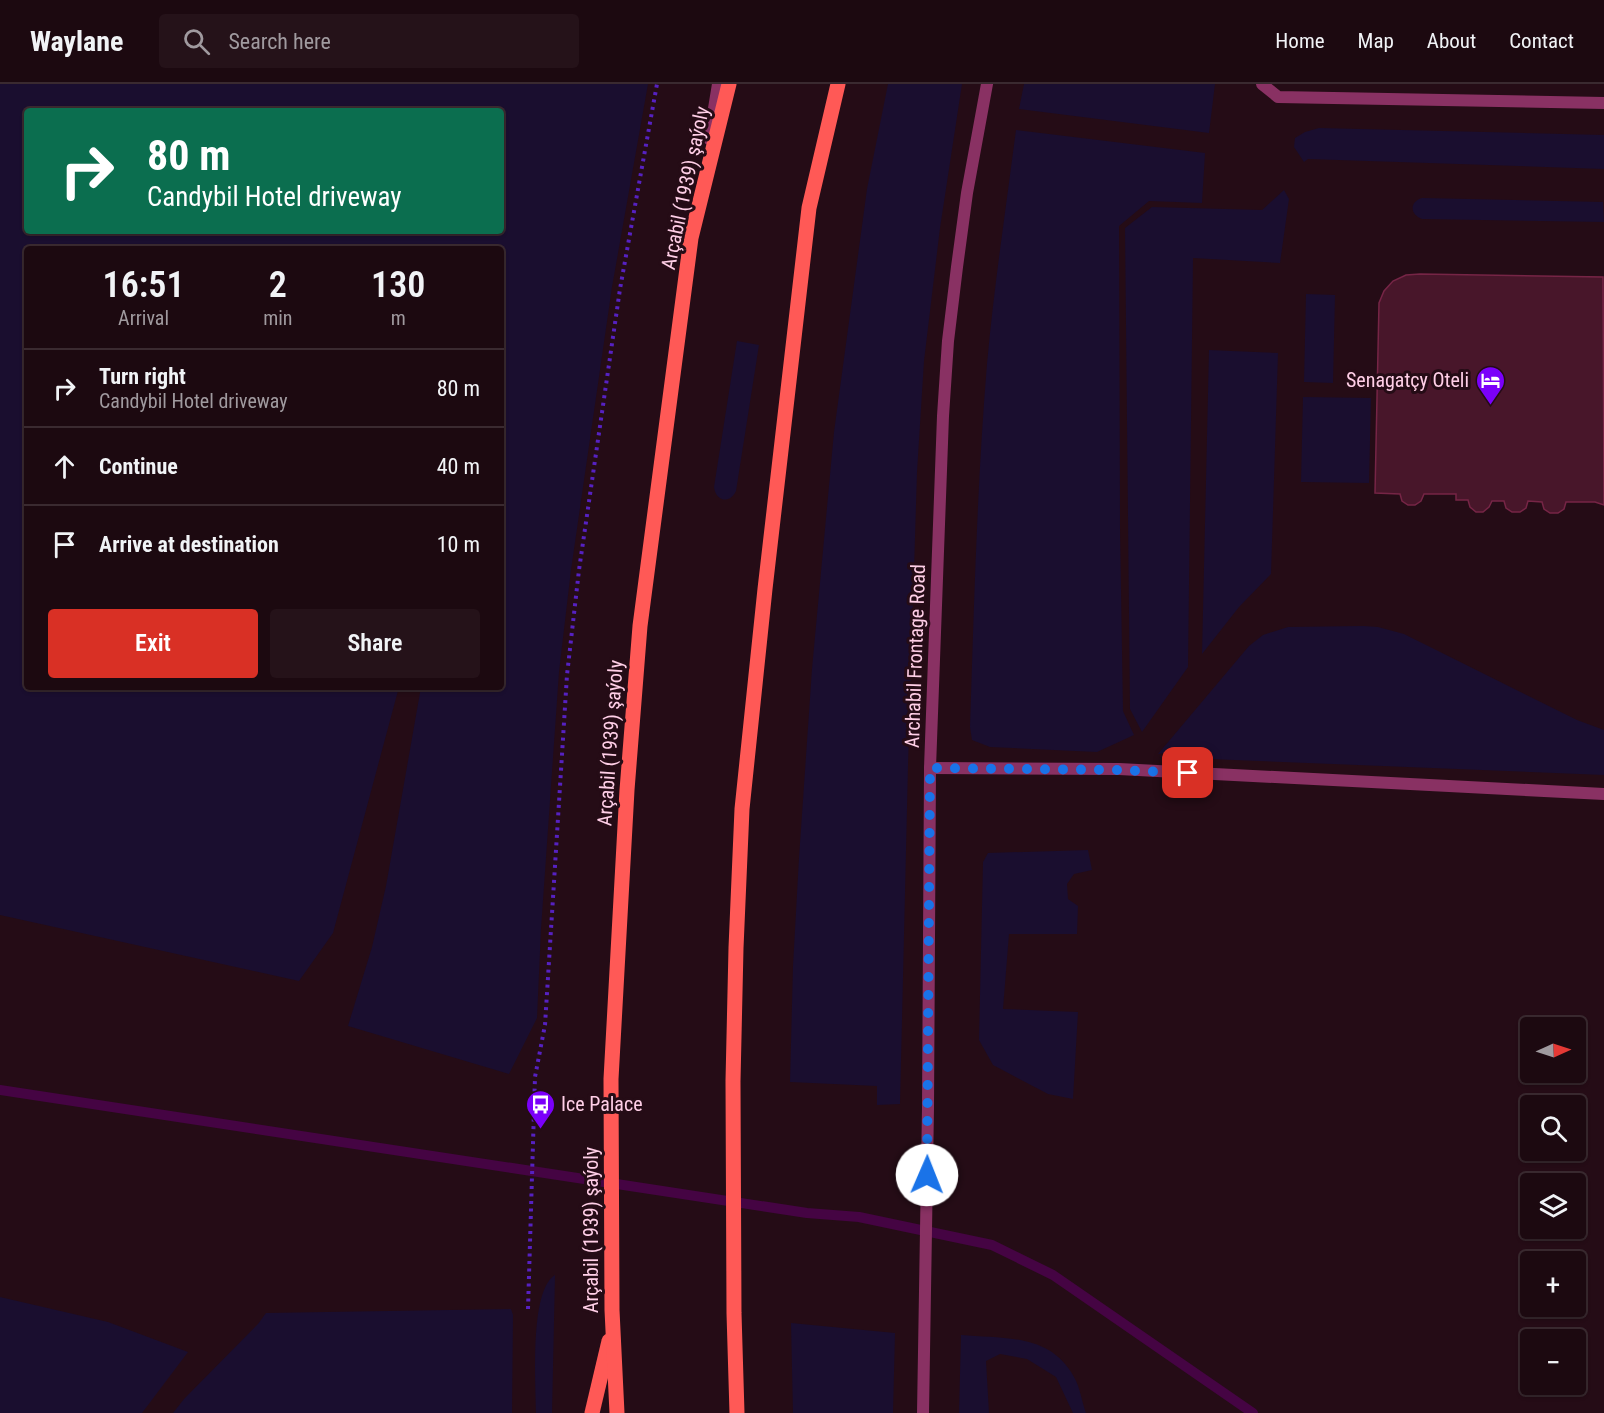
<!DOCTYPE html>
<html lang="en">
<head>
<meta charset="utf-8">
<style>
  :root { --surface:#1c0910; --page:#251219; --text:#f1f3f6; --muted:#a09a9f; --line:#3a2a30; --accent:#d93025 }
  body { margin:0; font-family:"Roboto Condensed",sans-serif; background:var(--page); color:var(--text); height:100vh; display:flex; flex-direction:column; font-size:22px; white-space:nowrap }
  * { box-sizing:border-box; margin:0 }
  p { font-size:20px; color:var(--muted) }
  .icon { flex:none; width:33px; height:33px; fill:none; stroke:currentColor; stroke-width:2; stroke-linecap:round; stroke-linejoin:round }
  .map { position:relative; flex:1; overflow:hidden }
  .sheet { position:absolute; left:24px; top:162px; width:480px; height:444px; display:flex; flex-direction:column; background:var(--surface); border-radius:6px; box-shadow:0 2px 4px #0004,0 0 0 2px var(--line) }
  .sheet>* { flex:none }
  .guide { position:absolute; left:24px; top:24px; width:480px; height:126px; border-radius:6px; box-shadow:0 2px 4px #0004,0 0 0 2px var(--line); background:#0b6e4f; color:#fff; overflow:hidden }
  .needle { width:39px; rotate:87deg }
  .fabs { position:absolute; left:1520px; top:933px; display:grid; gap:12px }
  .fabs a { display:grid; place-items:center; width:66px; height:66px; border-radius:6px; background:var(--surface); box-shadow:0 2px 4px #0004,0 0 0 2px var(--line); font-size:30px }
  .pin { position:absolute; display:grid; place-items:center; width:51px; height:51px; color:#fff; margin:-26px; border-radius:12px; box-shadow:0 3px 9px #0006 }
  .me { position:absolute; width:66px; margin:-33px; rotate:1deg; stroke-linejoin:round; filter:drop-shadow(0 0 4px #0008) }
  .turn { display:flex; align-items:center; gap:21px; height:126px; padding:0 24px; font-size:27px }
  .turn .icon { width:78px; height:78px; stroke-width:2.5 }
  .turn b { display:block; font-size:42px; line-height:51px }
  .eta { display:flex; justify-content:space-evenly; align-items:center; height:102px; text-align:center }
  .eta b { font-size:36px; font-weight:600; line-height:42px }
  .button { display:flex; gap:12px; margin-top:auto; padding:12px 24px }
  .button a { flex:1; height:69px; border-radius:6px; background:var(--accent); color:#fff; font-size:24px; font-weight:600; line-height:69px; text-align:center }
  .button a+a { background:var(--page); color:var(--text) }
  ul { padding:0; list-style:none }
  li { display:flex; align-items:center; gap:18px; height:78px; padding:0 24px; border-top:2px solid var(--line) }
  li div { flex:1 }
  li b { display:block; font-size:22px }
  li em { font-style:normal }
  header { display:flex; align-items:center; gap:36px; box-sizing:border-box; height:84px; padding:0 30px; background:var(--surface); border-bottom:2px solid var(--line) }
  header strong { font-size:28px }
  nav { display:flex; gap:33px; margin-inline-start:auto; font-size:21px }
  .search { width:420px; height:54px; background:var(--page); display:flex; align-items:center; gap:15px; box-sizing:border-box; padding:0 21px; border-radius:6px; color:var(--muted); font-size:22px }
  .map>svg:first-child { display:block }
  .green { fill:#1a0e2f; fill-rule:evenodd }
  .lines { fill:none; stroke-linecap:round; stroke-linejoin:round }
  .stream { stroke:#450443; stroke-width:10 }
  .building { fill:#48162a; stroke:#762546; stroke-width:1.5 }
  .path { stroke:#5621c1; stroke-width:4; stroke-dasharray:3 4.5; stroke-linecap:butt }
  .lane { stroke:#893163; stroke-width:12 }
  .street { stroke:#893163; stroke-width:12 }
  .primary { stroke:#ff5956; stroke-width:15 }
  .route { stroke:#1a73e8; stroke-width:10; stroke-dasharray:0 18 }
  .labels { text-anchor:middle; dominant-baseline:central; stroke-width:6; stroke-linejoin:round; paint-order:stroke }
  .street-label { font-size:20px; fill:#ffcfe7; stroke:#250c16 }
  .poi-label { font-size:20px; fill:#ffcfe7; stroke:#250c16; text-anchor:end }
</style>
</head>
<body>
<header>
<strong>Waylane</strong>
<div class="search"><svg class="icon" aria-label="search" viewBox="0 0 24 24"><circle cx="10" cy="10" r="6"/><path d="M15 15l6 6"/></svg>Search here</div>
<nav><a>Home</a><a>Map</a><a>About</a><a>Contact</a></nav>
</header>
<div class="map">
<svg width="1604" height="1329" viewBox="0 0 1604 1329">
  <rect width="100%" height="100%" fill="#250c16"/>
  <g class="green">
    <path d="M0,0H648L612,203L571,486L559,588L541,845L537,934L509,990L348,942L372,863L386,802L421,603H501V165H27V603H399L333,849L299,897L0,831ZM27,27H501V147H27Z"/>
    <polygon points="888,0 962,0 940,144 924,277 917,388 908,682 900,1020 877,1021 877,1002 790,998 793,882 799,774 812,585 834,348 867,105"/>
    <polygon points="1024,0 1215,0 1209,49 1019,25"/>
    <polygon points="1319,44 1604,51 1604,85 1308,75 1304,78 1294,63 1295,54 1305,48"/>
    <path d="M1016,46L1205,69L1202,119L1149,117L1119,142L1120,445L1123,627L1134,651L1097,668L990,663L972,656L970,643C974,522 977,401 987,280C994,202 1006,124 1016,46Z"/>
    <polygon points="1284,106 1289,115 1280,179 1193,174 1188,583 1142,648 1130,625 1125,144 1152,123 1262,126"/>
    <path d="M1422,114L1603,118L1604,138L1422,135C1410,130 1409,118 1422,114Z"/>
    <polygon points="1306,210 1335,211 1333,299 1304,298"/>
    <path d="M737,257L759,261L736,407C730,420 716,418 714,403Z"/>
    <polygon points="1209,266 1278,269 1271,490 1239,523 1202,570"/>
    <polygon points="1303,313 1371,314 1369,399 1301,398"/>
    <polygon points="1363,542 1378,543 1404,550 1577,636 1604,646 1604,691 1159,673 1177,667 1158,670 1249,562 1263,551 1288,543"/>
    <polygon points="1088,766 1092,786 1074,790 1067,800 1068,815 1078,822 1077,850 1009,850 1003,925 1078,928 1073,1015 1048,1010 993,981 979,956 983,778 988,769"/>
    <path d="M555,1191L552,1329H536C536,1300 529,1207 555,1191Z"/>
    <polygon points="0,1213 108,1238 188,1268 142,1329 0,1329"/>
    <polygon points="511,1225 513,1231 512,1329 173,1329 184,1315 258,1240 266,1229"/>
    <polygon points="791,1239 895,1249 893,1329 793,1329"/>
    <path d="M961,1251C1004,1255 1050,1249 1074,1293C1080,1303 1082,1318 1086,1329H1073L1056,1293L1027,1275L1000,1270L986,1277L989,1329H959Z"/>
  </g>
  <g class="lines">
    <polyline class="stream" points="0,1006 807,1129 859,1133 992,1161 1053,1191 1253,1329"/>
  </g>
  <polygon class="building" points="1420,190 1603,193 1604,421 1595,418 1566,418 1564,425 1558,429 1550,429 1544,425 1542,418 1528,417 1526,424 1520,428 1512,428 1506,424 1504,417 1492,417 1489,423 1483,428 1476,428 1470,423 1468,416 1456,416 1456,410 1424,410 1421,417 1415,421 1408,421 1402,417 1400,410 1375,409 1379,219 1384,207 1393,197 1406,191"/>
  <g class="lines">
    <polyline class="path" points="528,1225 535,993 545,941 567,591 579,486 620,205 657,0"/>
    <polyline class="lane" points="930,684 1119,685 1604,710"/>
    <g class="street">
      <polyline points="1262,0 1278,13 1604,19"/>
      <polyline points="709,55 718,0"/>
      <polyline points="923,1329 928,1024 930,684 943,332 948,257 957,183 967,109 987,0"/>
    </g>
    <g class="primary">
      <polyline points="592,1329 609,1257"/>
      <polyline points="617,1329 612,1226 611,995 627,706 640,542 691,154 729,0"/>
      <polyline points="737,1329 734,1229 733,997 736,864 742,725 765,505 809,124 838,0"/>
    </g>
  </g>
  <g class="lines">
    <polyline class="route" points="927,1091 930,684 1119,686 1188,689"/>
  </g>
  <defs>
    <symbol id="hotel-pin" viewBox="-11 -11 22 30"><path d="M0 17L-7.5 6A9.5 9.5 0 1 1 7.5 6Z" fill="#7b00fa" stroke="#250c16"/><path d="M-6-4.5h1.5V1H6V5H4.5V3h-9V5H-6ZM-4 0a1.8 1.8 0 1 1 3.6 0ZM.5 0V-2.5h3Q6-2.5 6 0Z" fill="#fff"/></symbol>
    <symbol id="bus-pin" viewBox="-11 -11 22 30"><path d="M0 17L-7.5 6A9.5 9.5 0 1 1 7.5 6Z" fill="#7b00fa" stroke="#250c16"/><path d="M-5-6H5V4H4V6H2V4H-2V6H-4V4H-5ZM-3.5-4V0h7V-4ZM-3.5 1.2v1.5H-2V1.2ZM2 1.2v1.5H3.5V1.2Z" fill="#fff"/></symbol>
  </defs>
  <g fill-rule="evenodd">
    <use href="#hotel-pin" x="1474" y="280" width="33" height="45"/>
    <use href="#bus-pin" x="524" y="1004" width="33" height="45"/>
  </g>
  <g class="labels">
    <g class="street-label">
      <text transform="translate(685 104) rotate(-78)">Arçabil (1939) şaýoly</text>
      <text transform="translate(915 572) rotate(-88)">Archabil Frontage Road</text>
      <text transform="translate(610 659) rotate(-86)">Arçabil (1939) şaýoly</text>
      <text transform="translate(591 1146) rotate(-90)">Arçabil (1939) şaýoly</text>
    </g>
    <g class="poi-label">
      <text x="1469" y="296">Senagatçy Oteli</text>
      <text x="561" y="1020" text-anchor="start">Ice Palace</text>
    </g>
  </g>
</svg>
<div class="fabs">
<a><svg class="needle" viewBox="-14 -14 28 28"><path d="M0-13l5 13h-10z" fill="#e53935"/><path d="M0 13l5-13h-10z" fill="#a09a9f"/></svg></a>
<a><svg class="icon" aria-label="search" viewBox="0 0 24 24"><circle cx="10" cy="10" r="6"/><path d="M15 15l6 6"/></svg></a>
<a><svg class="icon" aria-label="layers" viewBox="0 0 24 24"><path d="M12 4l9 5-9 5-9-5zM3 14l9 5 9-5"/></svg></a>
<a>+</a>
<a>−</a>
</div>
<div class="pin" style="left:1188px;top:689px;background:#d93025"><svg class="icon" aria-label="arrive" viewBox="0 0 24 24"><path d="M6 21V4h12l-3 4 3 4H6"/></svg></div>
<svg class="me" style="left:927px;top:1091px" viewBox="-20 -20 40 40"><circle r="19" fill="#fff"/><path d="M0-13L10 11 0 6-10 11z" fill="#1a73e8"/></svg>
<div class="guide">
<div class="turn"><svg class="icon" aria-label="right" viewBox="0 0 24 24"><path d="M7 20v-9h11M14 6l5 5-5 5"/></svg><div><b>80 m</b>Candybil Hotel driveway</div></div>
</div>
<section class="sheet">
<div class="eta">
<div><b>16:51</b><p>Arrival</p></div>
<div><b>2</b><p>min</p></div>
<div><b>130</b><p>m</p></div>
</div>
<ul>
<li><svg class="icon" aria-label="right" viewBox="0 0 24 24"><path d="M7 20v-9h11M14 6l5 5-5 5"/></svg><div><b>Turn right</b><p>Candybil Hotel driveway</p></div><em>80 m</em></li>
<li><svg class="icon" aria-label="ahead" viewBox="0 0 24 24"><path d="M12 20V5M6 11l6-6 6 6"/></svg><div><b>Continue</b></div><em>40 m</em></li>
<li><svg class="icon" aria-label="arrive" viewBox="0 0 24 24"><path d="M6 21V4h12l-3 4 3 4H6"/></svg><div><b>Arrive at destination</b></div><em>10 m</em></li>
</ul>
<div class="button"><a>Exit</a><a>Share</a></div>
</section>
</div>
</body>
</html>
